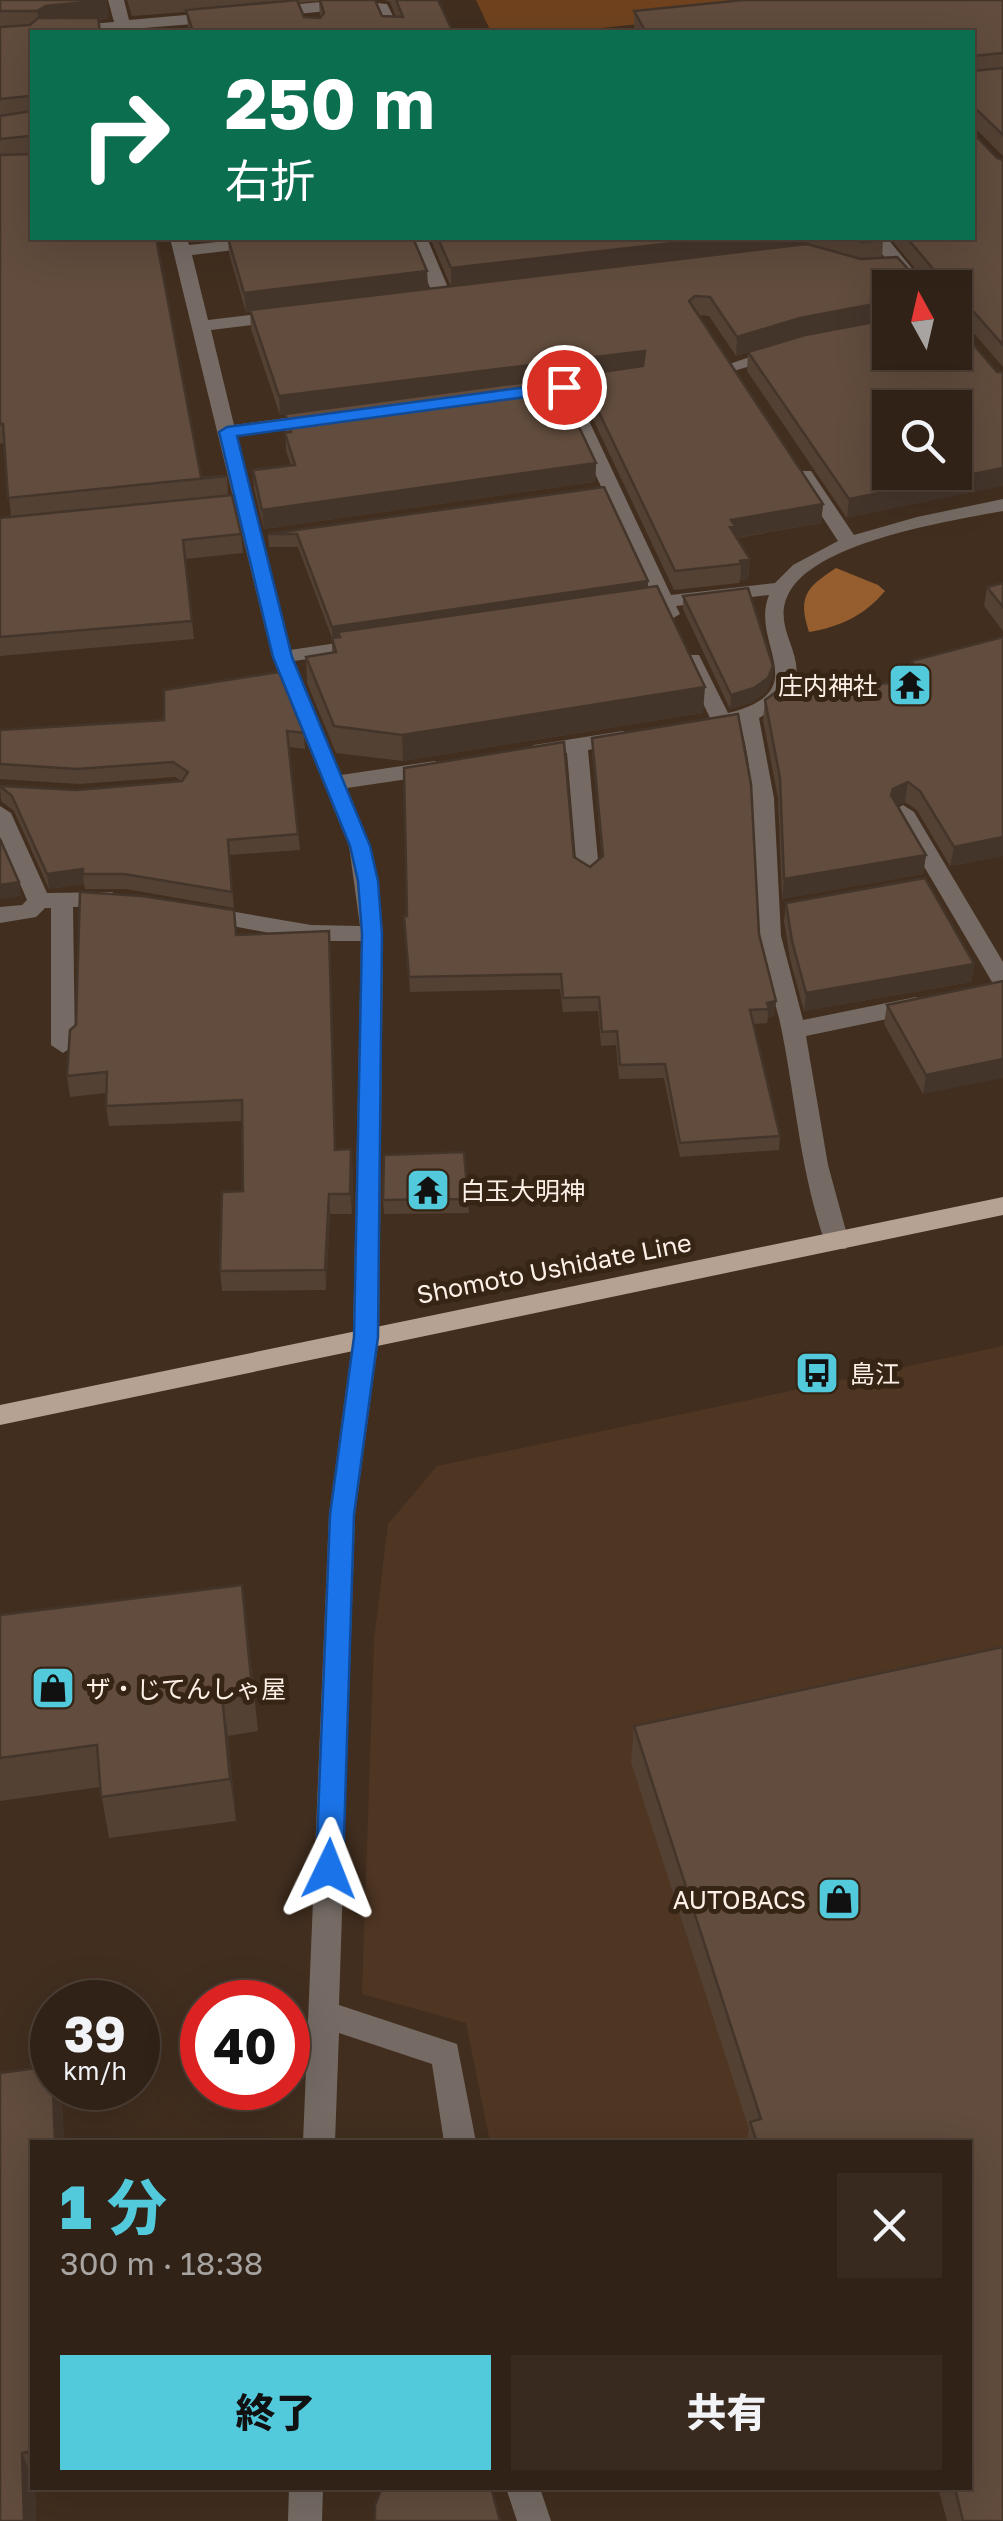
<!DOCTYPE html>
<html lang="ja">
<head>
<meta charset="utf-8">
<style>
  :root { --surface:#312217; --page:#392a20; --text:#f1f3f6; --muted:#a8a4a1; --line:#4c3f36; --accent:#53cadc }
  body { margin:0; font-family:"Golos Text","Noto Sans JP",sans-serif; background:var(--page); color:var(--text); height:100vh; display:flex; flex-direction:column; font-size:38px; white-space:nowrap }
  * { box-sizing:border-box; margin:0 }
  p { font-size:32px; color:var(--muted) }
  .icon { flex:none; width:55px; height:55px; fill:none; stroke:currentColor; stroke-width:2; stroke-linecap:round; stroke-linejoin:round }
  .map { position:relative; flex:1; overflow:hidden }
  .drawer { position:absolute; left:30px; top:2140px; width:942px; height:350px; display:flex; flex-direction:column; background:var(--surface); border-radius:0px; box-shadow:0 10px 40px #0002,0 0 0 2px var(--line) }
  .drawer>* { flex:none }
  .top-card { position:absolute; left:30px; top:30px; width:945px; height:210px; border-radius:0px; box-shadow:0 10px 40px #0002,0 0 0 2px var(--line); background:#0b6e4f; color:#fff; overflow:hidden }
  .needle { width:65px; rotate:352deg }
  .controls { position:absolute; left:872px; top:270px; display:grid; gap:20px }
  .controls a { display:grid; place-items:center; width:100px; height:100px; border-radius:0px; background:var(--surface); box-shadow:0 10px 40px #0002,0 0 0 2px var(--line); font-size:50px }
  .speed { position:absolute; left:30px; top:1980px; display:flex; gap:20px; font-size:50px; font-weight:700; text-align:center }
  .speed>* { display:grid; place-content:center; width:130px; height:130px; border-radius:50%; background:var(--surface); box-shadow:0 10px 40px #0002,0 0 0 2px var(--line); line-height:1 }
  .speed small { font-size:25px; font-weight:400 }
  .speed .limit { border:15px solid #d22; background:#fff; color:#111 }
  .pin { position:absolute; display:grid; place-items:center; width:85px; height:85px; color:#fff; margin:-42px; border:5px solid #fff; border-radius:50%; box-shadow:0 2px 10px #0007 }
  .me { position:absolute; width:110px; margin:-55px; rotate:2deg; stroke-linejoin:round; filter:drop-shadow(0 0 8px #0008) }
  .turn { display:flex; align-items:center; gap:35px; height:210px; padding:0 30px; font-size:45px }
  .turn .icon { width:130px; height:130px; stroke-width:2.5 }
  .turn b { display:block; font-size:70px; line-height:85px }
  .round { display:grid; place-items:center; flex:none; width:105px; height:105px; border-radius:0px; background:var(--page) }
  .summary { display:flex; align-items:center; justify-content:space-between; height:170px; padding:0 30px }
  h1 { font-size:60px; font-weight:800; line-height:75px; color:var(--accent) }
  .primary-button { display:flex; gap:20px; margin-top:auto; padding:20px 30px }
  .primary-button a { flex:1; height:115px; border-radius:0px; background:var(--accent); color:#111; font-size:40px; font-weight:800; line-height:115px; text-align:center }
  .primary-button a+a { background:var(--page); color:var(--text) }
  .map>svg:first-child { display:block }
  .built { fill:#4f3623 }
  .green { fill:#70431e }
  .forest { fill:#965e2e }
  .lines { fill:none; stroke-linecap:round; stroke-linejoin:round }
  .minor { fill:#756b64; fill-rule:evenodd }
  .major { fill:#b6a293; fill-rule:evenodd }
  .wall { fill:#534134; fill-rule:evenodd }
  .shaded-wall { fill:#44352b }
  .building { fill:#614c3d; stroke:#44352b; stroke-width:2.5; fill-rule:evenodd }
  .route { fill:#1a73e8; stroke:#114b97; stroke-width:2.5 }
  .labels { text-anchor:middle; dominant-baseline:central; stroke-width:10; stroke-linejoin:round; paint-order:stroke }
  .poi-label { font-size:25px; fill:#fdf0e7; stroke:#362415; text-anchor:start }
  .street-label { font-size:25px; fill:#fdf0e7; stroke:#362415 }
</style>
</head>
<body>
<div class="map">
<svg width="1003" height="2521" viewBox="0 0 1003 2521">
  <rect width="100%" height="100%" fill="#412e1f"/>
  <polygon class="built" points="1003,1346 1003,2363 970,2142 490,2142 466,2023 362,1994 374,1640 388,1524 437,1466"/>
  <polygon class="green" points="476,0 875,0 562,32 491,32"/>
  <path class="forest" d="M836,568L878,585L885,591C865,615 840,627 809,632C797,596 807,587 836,568Z"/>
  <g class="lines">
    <g class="minor">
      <polygon points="108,0 124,0 129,20 219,12 227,17 219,22 131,29 131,32 41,32 49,27 114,22"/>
      <polygon points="342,0 387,4 401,32 386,32 376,10 367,7 268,17 260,12 268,7"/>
      <path d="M170,238H187L189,245L255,238H304L295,243L192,255L208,320L283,311L292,316L283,321L211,330L234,425L316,414L325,420L316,426L237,436L290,650L364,639L374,645L364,651L294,661L341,775L435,761L446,768L435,775L347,788C369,840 379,878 383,934L379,1337L355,1515L339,2005L457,2044L476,2142H444L432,2064L339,2033L335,2142H303L329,1515L353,1337L361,941H311L201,920L190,913L201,906L311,925L360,926L349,846L272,657Z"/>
      <polygon points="409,238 427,238 452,297 449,301 434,297"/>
      <polygon points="869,238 887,238 928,288 910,288"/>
      <polygon points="778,347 787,352 784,356 730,372 721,367"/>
      <path d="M614,375L620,376V384L575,391L671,595L775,583L793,565L838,541L795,475L797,471H811L854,535L917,517L1003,499V511C949,521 820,541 790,591C762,638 839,671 759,718L774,798L781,936L803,1020L916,997L928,1005L916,1013L806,1036L828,1165L849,1242L846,1249H828L825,1242C801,1174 796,1103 782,1032C776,1000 763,969 759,936C750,865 760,793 740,723L707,732L700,730L697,725L700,720L710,718L682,659L685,655H699L728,713C817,691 749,644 769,595L676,606L680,614L670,620L663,618L658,609L624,610V602L652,597L558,393L530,397L521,392L530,387Z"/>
      <polygon points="623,731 633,738 630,743 588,750 599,871 588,878 577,871 567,753 534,759 523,752 534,745"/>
      <polygon points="903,805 914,812 1003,962 1003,989 995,987 892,812"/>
      <polygon points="0,806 11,813 47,893 112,892 123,899 112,906 73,907 75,1045 63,1053 51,1045 51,908 45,908 36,917 0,923 0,907 22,905 27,900 0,837"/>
      <polygon points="289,2488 323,2488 322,2521 288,2521"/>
      <polygon points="506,2488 540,2488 551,2521 517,2521"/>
    </g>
    <polygon class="major" points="1003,1197 1003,1215 0,1425 0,1405"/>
  </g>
  <g class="wall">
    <polygon points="0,0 109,18 32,32 32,238 201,477 227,476 228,495 50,513 241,534 243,553 185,559 194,639 0,656 0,518 11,517 4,443 0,444"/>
    <path d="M127,0H375L382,16L396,17L390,2L385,0H438L453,32H189L186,12L132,16ZM319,1L320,18L304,17L298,3Z"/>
    <polygon points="1003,0 1003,156 975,128 972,128 972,32 636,32 634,29 634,11"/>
    <polygon points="997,158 1003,160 1003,367 964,322 955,320 890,288 890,352 847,518 747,371 748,352 803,335 736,356 709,316 698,315 823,504 821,523 737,538 750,559 748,579 740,580 739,583 674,590 581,394 581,378 557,381 596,463 595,482 264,529 254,489 253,470 291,465 286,451 285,415 280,415 251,329 250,311 246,312 229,254 228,238 427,271 428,289 451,287 430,238 881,238 883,240 882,258 912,273 918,272 890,238 972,238"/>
    <polygon points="604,487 648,581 648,587 703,713 403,761 336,753 307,683 306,657 332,653 332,638 298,547 269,547 268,534"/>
    <polygon points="1003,583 1003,631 984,606 987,587"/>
    <polygon points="683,596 773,666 772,679 766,692 753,702 730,709 683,609"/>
    <polygon points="1003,637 1003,856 950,866 917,810 905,802 898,805 926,855 923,874 782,899 778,798 763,720 765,700 786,692 909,681 911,661"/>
    <polygon points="164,720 304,733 305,749 289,747 300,850 229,855 234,908 126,889 85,889 84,884 49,889 14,811 1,801 0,786 77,790 181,781 175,777 79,784 0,779 0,730"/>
    <polygon points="592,738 759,934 776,1001 774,1016 768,1017 767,1023 754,1024 780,1136 779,1150 680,1157 664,1078 619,1079 616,1045 601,1046 598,1011 563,1012 560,989 410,992 404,916 574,857 590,867 602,858 592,752"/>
    <polygon points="786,903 974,964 971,982 804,1011 790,959 784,921"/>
    <polygon points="236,935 336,1150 353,1169 352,1214 330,1214 326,1290 222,1291 220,1271 243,1191 242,1121 109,1126 106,1106 106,1093 70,1097 67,1076"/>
    <polygon points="1003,981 923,1094 884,1024 887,1005"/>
    <polygon points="468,1199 469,1213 384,1214 383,1200"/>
    <polygon points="0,1615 247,1628 258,1731 228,1736 236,1821 109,1838 100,1787 0,1801"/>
    <polygon points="1003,1647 1003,2521 947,2521 938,2488 970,2488 970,2142 747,2142 749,2129 631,1762 634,1726"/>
    <polygon points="52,2066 52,2088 58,2088 62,2104 64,2142 32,2142 32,2488 35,2488 36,2521 0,2521 0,2073"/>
  </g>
  <g class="shaded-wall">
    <polygon points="107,0 109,18 49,23 40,28 37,11 46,6"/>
    <polygon points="717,238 807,238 807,245 451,287 451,268"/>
    <polygon points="427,271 428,290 246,312 244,293"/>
    <polygon points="890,301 889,319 798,336 736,356 737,337 800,318"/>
    <polygon points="645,351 644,370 581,375 581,378 280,415 279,396"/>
    <polygon points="596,463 595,482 264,529 262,510"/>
    <polygon points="1003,468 1003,486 847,518 849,499"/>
    <polygon points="823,504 821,523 734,538 729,546 731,520"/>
    <polygon points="750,559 748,579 740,580 741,564 740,561"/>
    <polygon points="648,581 647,594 338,632 338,639 332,640 332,627"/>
    <polygon points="773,666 772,679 766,692 753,702 730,709 731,695"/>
    <polygon points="705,687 703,713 403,761 402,735"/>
    <polygon points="908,782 905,802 890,809 893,789"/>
    <polygon points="1003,837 1003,856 950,866 954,847"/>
    <polygon points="926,855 923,874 782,899 784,879"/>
    <polygon points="83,869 84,884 49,889 47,874"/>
    <polygon points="19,882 21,896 0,899 0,885"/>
    <polygon points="974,964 971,982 804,1011 806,993"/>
    <polygon points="776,1001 774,1016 768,1017 767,1003"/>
    <polygon points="1003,1059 1003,1078 923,1094 926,1075"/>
    <polygon points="351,1149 353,1169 352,1214 350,1194"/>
    <polygon points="329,1194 330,1214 326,1290 325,1270"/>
    <polygon points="222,1694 228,1736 236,1821 230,1779"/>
    <polygon points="53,2088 58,2088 62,2104 64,2142 55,2142"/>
    <polygon points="22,2453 32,2478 32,2488 35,2488 36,2521 24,2521"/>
  </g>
  <g class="building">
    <polygon points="0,0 107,0 46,6 37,11 0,11"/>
    <polygon points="297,0 304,17 320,18 324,13 320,0 375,0 382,16 403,17 396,0 438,0 453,32 193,32 186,10"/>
    <polygon points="743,0 1003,0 1003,53 972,56 972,32 646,32 634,11"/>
    <polygon points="38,18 98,18 100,32 32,32 32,99 29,96 0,99 0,27 30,25"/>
    <polygon points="1003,68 1003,135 977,110 972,110 972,71"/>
    <polygon points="32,111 32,147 29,136 0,139 0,116"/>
    <polygon points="972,132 997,158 1003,160 1003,345 966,303 955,302 955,306 955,288 890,288 890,301 800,318 737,337 710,297 695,296 689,301 823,504 731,520 735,526 730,527 750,559 740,561 741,564 675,571 581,375 643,366 645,351 279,396 250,310 807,244 861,259 897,257 912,273 934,270 907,238 972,238"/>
    <polygon points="32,151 32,238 156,238 201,477 227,476 8,498 3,424 0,424 0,155 30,154"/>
    <polygon points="228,238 413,238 427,271 244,293"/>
    <polygon points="438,238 717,238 451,268"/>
    <polygon points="847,238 881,238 883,240 863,242"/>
    <path d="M890,319V352H955V323L997,372H1003V468L849,499L748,352L805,335ZM890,408H955V472H890Z"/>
    <polygon points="556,378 596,463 262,510 253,470 295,465 285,433 291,432 285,414"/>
    <polygon points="604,487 648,581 332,627 297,534 268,534"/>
    <polygon points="232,495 241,534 183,540 192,621 0,637 0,518"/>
    <polygon points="1003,583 1003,607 987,587"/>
    <polygon points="657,586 705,687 402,735 334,726 306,657 336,652 332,638 340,637 338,632"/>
    <polygon points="748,588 773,666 768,678 754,688 731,695 683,596"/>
    <polygon points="1003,637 1003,837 954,847 920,791 908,782 893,789 891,795 926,855 784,879 780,778 765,700 784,686 786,692 925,680 911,661"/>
    <polygon points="279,672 304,733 287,731 298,834 228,840 232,892 124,874 83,874 83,869 47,874 12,796 0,786 77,790 182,781 188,772 173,762 77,769 0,764 0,730 164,720 164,690"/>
    <polygon points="738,714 751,784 759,934 776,1001 767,1003 769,1009 750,1010 780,1136 680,1143 665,1064 620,1065 617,1031 602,1032 599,997 563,998 561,974 409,977 404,916 407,916 404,768 564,742 574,857 590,867 603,856 592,738"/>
    <polygon points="0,839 19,882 0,885"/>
    <polygon points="925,878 974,964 806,993 792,941 786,903"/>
    <polygon points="80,892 142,896 234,910 236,935 329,931 335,1150 351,1149 350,1194 329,1194 325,1270 220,1271 222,1192 243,1191 242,1100 106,1106 107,1072 67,1076 70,1030 76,1025"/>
    <polygon points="1003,981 1003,1059 926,1075 887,1005"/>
    <polygon points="464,1152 468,1199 383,1200 384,1155"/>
    <polygon points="242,1585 252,1689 222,1694 230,1779 101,1797 97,1745 0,1758 0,1615"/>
    <polygon points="1003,1647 1003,2521 963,2521 955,2488 970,2488 970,2142 757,2142 750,2122 761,2119 634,1726"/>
    <polygon points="52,2066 55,2142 32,2142 32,2451 22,2453 24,2521 0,2521 0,2073"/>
    <polygon points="382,2488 491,2488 500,2521 375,2521 375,2505"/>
  </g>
  <polygon class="route" points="564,382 572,387 570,391 237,436 292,657 370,846 378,881 382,934 378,1337 354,1515 343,1869 339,1877 329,1881 320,1877 316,1869 330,1515 354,1337 362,934 358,881 350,846 273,657 219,432 227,427"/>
  <defs>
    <symbol id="temple-square" viewBox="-11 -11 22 22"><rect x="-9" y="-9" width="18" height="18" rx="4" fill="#53cadc" stroke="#362415"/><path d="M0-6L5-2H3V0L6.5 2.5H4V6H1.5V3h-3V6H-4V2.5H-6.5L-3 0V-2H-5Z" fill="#111"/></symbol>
    <symbol id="bus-square" viewBox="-11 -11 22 22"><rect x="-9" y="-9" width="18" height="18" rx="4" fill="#53cadc" stroke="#362415"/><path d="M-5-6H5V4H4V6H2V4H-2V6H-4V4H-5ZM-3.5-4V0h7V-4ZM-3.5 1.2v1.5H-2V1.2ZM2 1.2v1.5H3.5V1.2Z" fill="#111"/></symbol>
    <symbol id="shop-square" viewBox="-11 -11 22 22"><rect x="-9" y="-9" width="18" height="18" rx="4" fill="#53cadc" stroke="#362415"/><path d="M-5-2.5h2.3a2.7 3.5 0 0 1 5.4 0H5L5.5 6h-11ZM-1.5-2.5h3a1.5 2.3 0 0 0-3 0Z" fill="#111"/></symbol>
  </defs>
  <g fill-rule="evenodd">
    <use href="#temple-square" x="885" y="660" width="50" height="50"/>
    <use href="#temple-square" x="403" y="1165" width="50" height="50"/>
    <use href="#bus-square" x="792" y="1348" width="50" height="50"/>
    <use href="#shop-square" x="28" y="1663" width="50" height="50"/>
    <use href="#shop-square" x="814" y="1874" width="50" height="50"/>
  </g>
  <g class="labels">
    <g class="poi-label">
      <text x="878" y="685" text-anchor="end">庄内神社</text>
      <text x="460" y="1190">白玉大明神</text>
      <text x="850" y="1373">島江</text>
      <text x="86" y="1688">ザ・じてんしゃ屋</text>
      <text x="806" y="1899" text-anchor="end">AUTOBACS</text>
    </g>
    <g class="street-label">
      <text transform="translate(554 1268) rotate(-11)">Shomoto Ushidate Line</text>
    </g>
  </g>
</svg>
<div class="controls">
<a><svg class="needle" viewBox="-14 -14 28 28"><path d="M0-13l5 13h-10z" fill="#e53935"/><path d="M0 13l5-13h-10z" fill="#a8a4a1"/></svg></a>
<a><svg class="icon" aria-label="search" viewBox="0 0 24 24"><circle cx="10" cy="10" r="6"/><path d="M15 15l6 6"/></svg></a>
</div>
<div class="speed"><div>39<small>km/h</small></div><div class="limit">40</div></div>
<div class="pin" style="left:564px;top:387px;background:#d93025"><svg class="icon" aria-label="arrive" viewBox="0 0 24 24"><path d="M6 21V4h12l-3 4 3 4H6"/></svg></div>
<svg class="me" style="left:329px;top:1869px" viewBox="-20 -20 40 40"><path d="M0-17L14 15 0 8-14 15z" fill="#1a73e8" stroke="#fff" stroke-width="4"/></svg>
<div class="top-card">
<div class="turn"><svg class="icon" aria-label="right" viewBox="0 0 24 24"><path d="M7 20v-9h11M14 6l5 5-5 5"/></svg><div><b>250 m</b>右折</div></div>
</div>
<section class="drawer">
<div class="summary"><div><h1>1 分</h1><p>300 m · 18:38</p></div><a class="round"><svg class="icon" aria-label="close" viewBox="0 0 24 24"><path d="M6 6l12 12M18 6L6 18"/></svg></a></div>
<div class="primary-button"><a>終了</a><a>共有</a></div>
</section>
</div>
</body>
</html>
